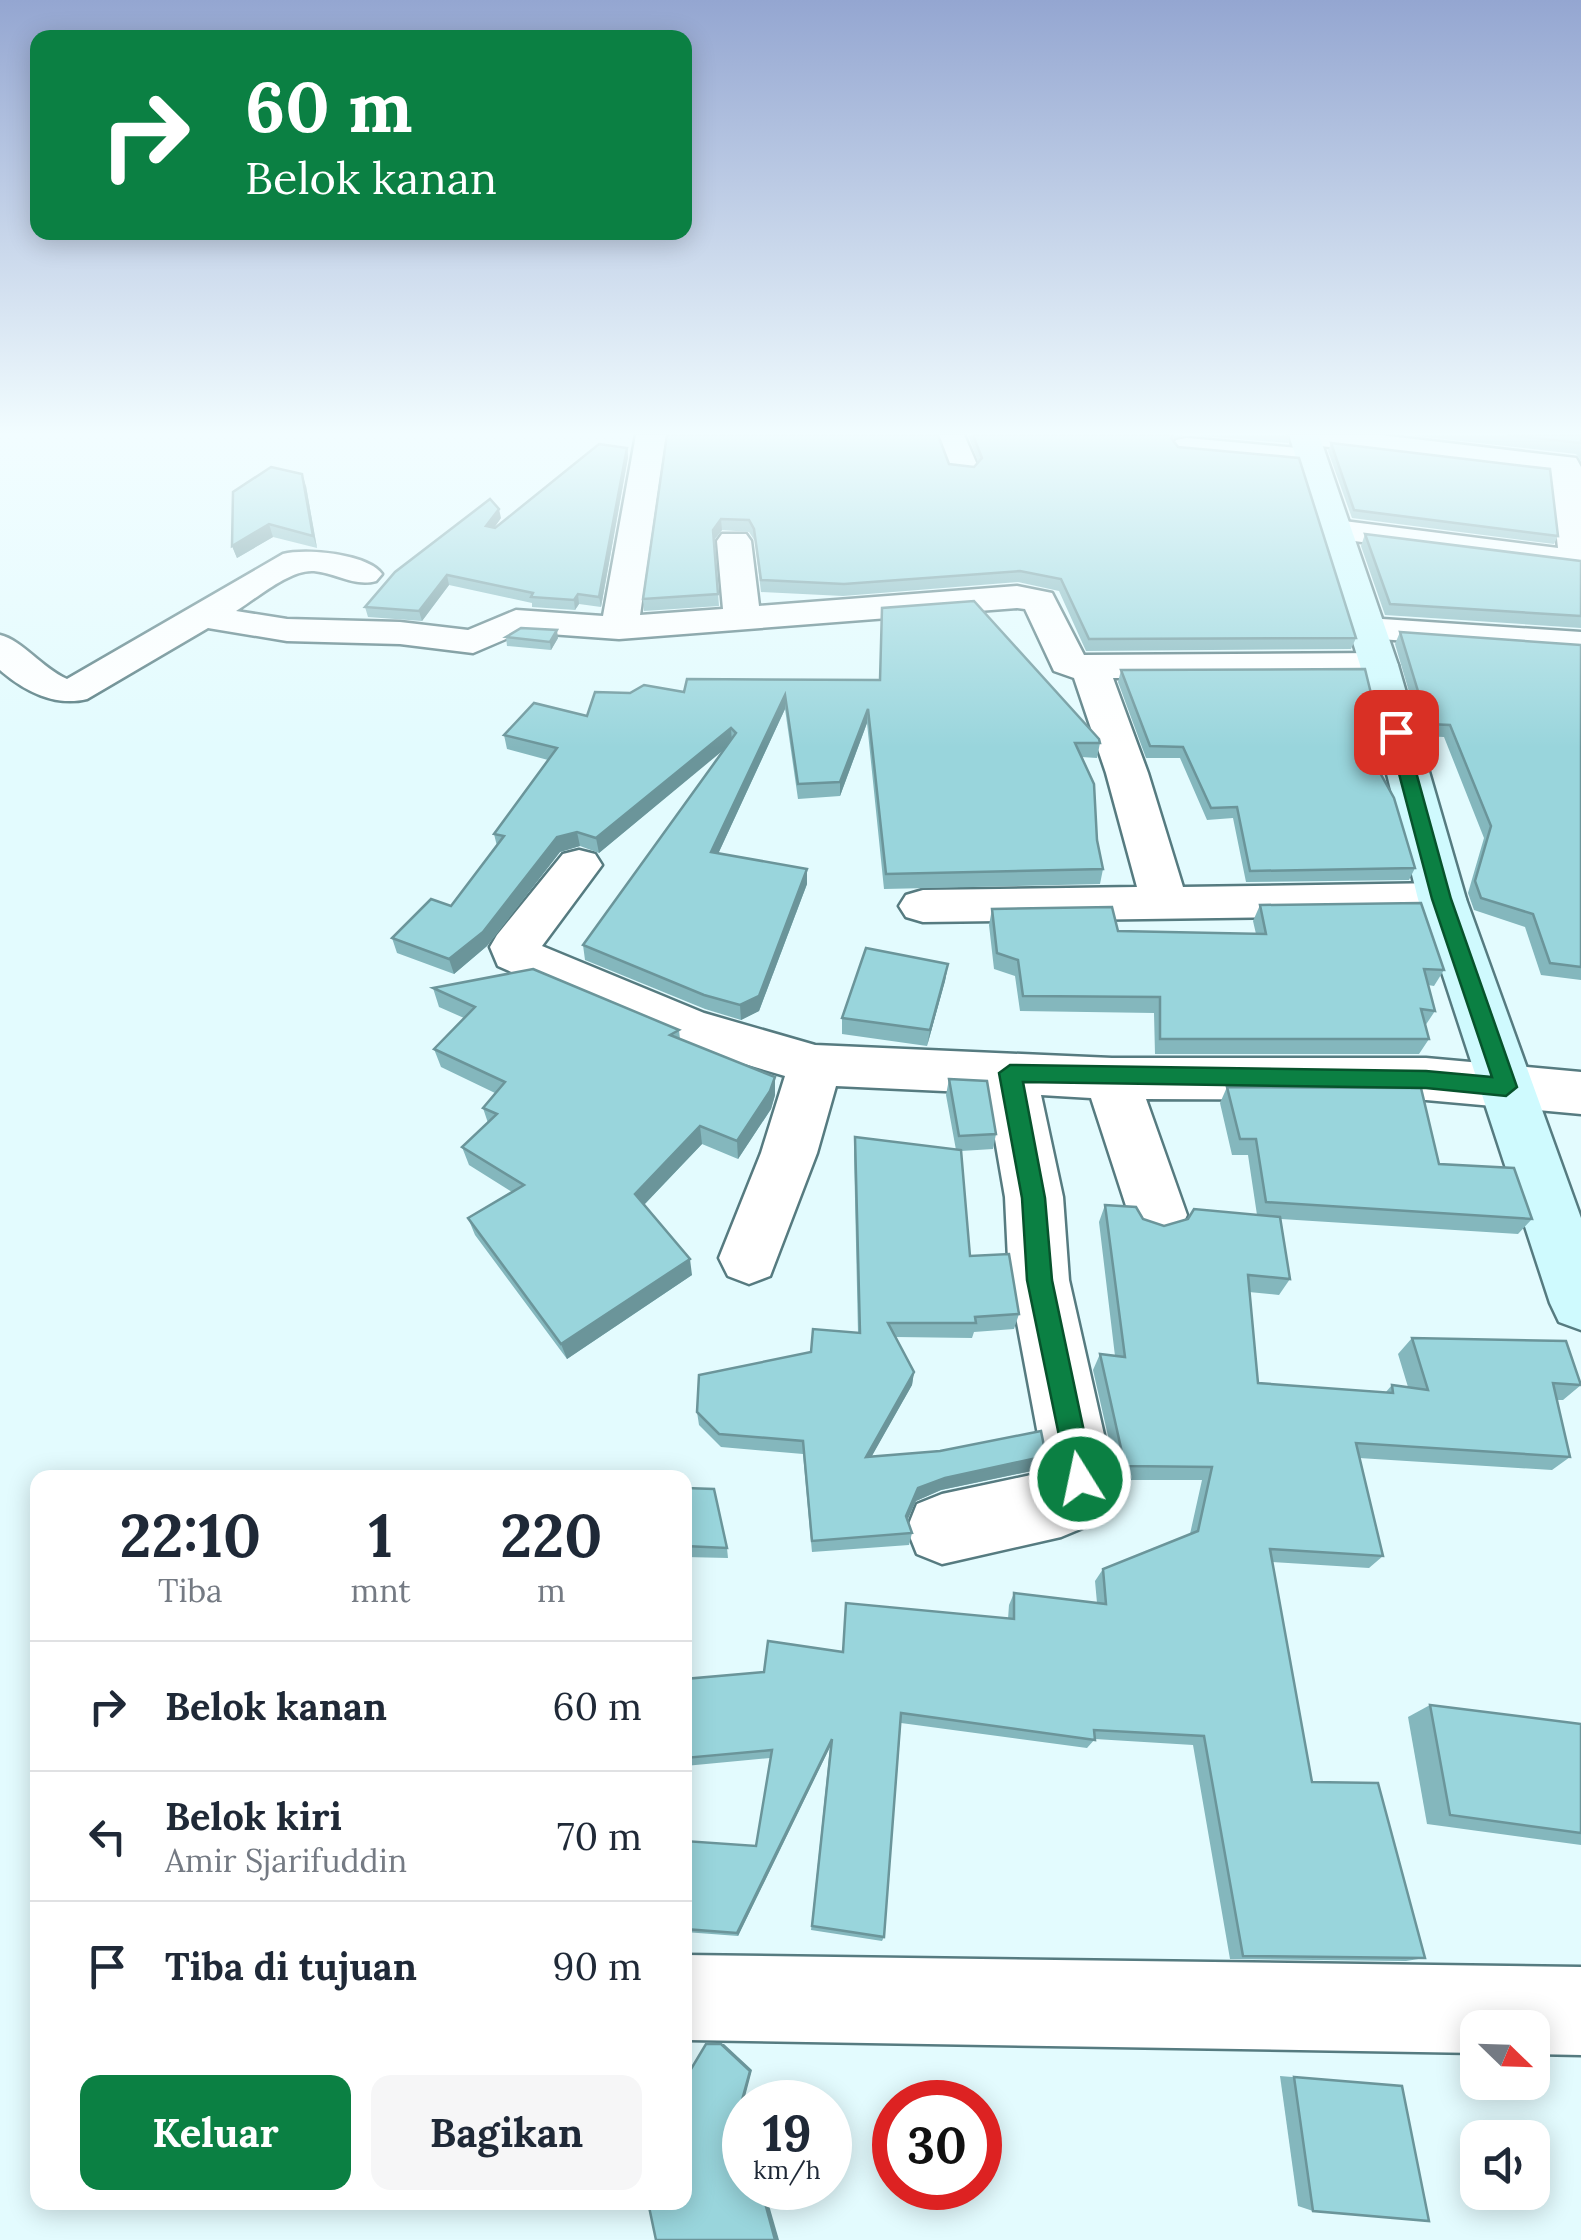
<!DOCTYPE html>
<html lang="id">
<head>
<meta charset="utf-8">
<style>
  :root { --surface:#fff; --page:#f6f6f7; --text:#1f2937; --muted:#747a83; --line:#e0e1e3; --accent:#0b8043 }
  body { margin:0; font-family:Lora,serif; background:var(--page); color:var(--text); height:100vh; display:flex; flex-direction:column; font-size:38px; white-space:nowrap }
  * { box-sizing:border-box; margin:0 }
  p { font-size:32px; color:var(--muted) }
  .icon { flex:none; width:55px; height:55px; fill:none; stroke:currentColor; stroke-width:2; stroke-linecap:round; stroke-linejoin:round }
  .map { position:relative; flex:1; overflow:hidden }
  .details { position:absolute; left:30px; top:1470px; width:662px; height:740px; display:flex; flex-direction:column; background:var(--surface); border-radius:20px; box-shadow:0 5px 25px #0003 }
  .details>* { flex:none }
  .hud { position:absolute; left:30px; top:30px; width:662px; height:210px; border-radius:20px; box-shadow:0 5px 25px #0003; background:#0b8043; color:#fff; overflow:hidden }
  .needle { width:65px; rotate:113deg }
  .buttons { position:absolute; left:1460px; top:2010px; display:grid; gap:20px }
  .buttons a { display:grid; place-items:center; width:90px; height:90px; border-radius:20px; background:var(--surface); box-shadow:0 5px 25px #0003; font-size:50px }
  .speed { position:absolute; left:722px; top:2080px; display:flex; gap:20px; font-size:50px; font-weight:700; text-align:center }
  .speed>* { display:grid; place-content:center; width:130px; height:130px; border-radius:50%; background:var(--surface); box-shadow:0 5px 25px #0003; line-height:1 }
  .speed small { font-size:25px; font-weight:400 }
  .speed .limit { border:15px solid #d22; background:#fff; color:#111 }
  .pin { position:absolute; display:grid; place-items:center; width:85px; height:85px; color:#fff; margin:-42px; border-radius:20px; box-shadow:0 5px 15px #0006 }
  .me { position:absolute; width:110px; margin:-55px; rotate:350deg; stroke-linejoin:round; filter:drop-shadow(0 0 8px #0008) }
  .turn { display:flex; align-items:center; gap:35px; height:210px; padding:0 50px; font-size:45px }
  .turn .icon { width:130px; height:130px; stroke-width:2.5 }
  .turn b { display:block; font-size:70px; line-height:85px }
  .eta { display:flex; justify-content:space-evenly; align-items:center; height:170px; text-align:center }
  .eta b { font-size:60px; font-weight:700; line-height:70px }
  .cta { display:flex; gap:20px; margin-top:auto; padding:20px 50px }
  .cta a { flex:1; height:115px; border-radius:20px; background:var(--accent); color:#fff; font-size:40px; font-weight:700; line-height:115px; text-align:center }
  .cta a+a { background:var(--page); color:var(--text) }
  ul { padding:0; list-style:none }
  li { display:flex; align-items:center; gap:30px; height:130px; padding:0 50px; border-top:2px solid var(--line) }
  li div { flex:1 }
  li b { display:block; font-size:38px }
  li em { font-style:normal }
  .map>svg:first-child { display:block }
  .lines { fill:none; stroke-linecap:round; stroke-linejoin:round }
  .street-casing { stroke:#567b80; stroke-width:5 }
  .secondary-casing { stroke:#567b80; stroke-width:5 }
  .street { fill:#fff; fill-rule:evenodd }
  .secondary { fill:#cffafe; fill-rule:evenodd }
  .wall { fill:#84b7bd }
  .shaded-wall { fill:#6b959a }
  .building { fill:#99d5dc; stroke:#6b959a; stroke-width:2.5 }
  .route { fill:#0b8043; stroke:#07532c; stroke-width:2.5 }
</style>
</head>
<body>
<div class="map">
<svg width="1581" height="2240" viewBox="0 0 1581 2240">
  <rect width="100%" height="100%" fill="#e3fbfe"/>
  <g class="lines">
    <defs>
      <g id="street">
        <path d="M636,435H666L640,615L723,609L717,541L722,534H746L751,541L759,606L1017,586L1052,593L1084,655L1379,653L1393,657L1398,665L1393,673L1379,677L1113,678L1148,773L1183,887L1442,883L1459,888L1466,899L1459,910L1442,915L923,922L906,917L899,906L906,895L923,890L1137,887L1106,773L1074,678L1054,671L1025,609L1017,608L619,639L522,632L473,653L400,644L287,641L208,628L87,699C55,707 24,691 0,670V635C22,640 42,668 67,679L283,554C306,548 368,554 382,574L376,581C354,587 336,573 314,571C290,569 257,598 236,611L287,619L400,622L468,630L516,610L603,616Z"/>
        <polygon points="934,435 964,435 978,467 973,474 951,474"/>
        <polygon points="1289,435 1380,435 1576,458 1581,467 1581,571 1324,537 1319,530 1324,523 1336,520 1558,548 1550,473 1304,444 1293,441"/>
        <polygon points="1187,438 1309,449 1320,451 1325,458 1320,465 1309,467 1176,454 1172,447 1176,440"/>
        <polygon points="1367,618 1581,632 1581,654 1354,637 1348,629 1354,621"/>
        <polygon points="579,850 595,854 602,865 542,946 704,1013 815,1045 1112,1058 1426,1058 1581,1072 1581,1114 1426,1100 1146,1099 1187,1215 1179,1232 1158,1239 1137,1232 1129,1215 1091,1098 1041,1095 1063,1197 1069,1280 1114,1479 1099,1515 1085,1527 1061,1537 942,1564 917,1554 907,1529 917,1504 942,1494 1045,1472 1009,1280 1005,1197 987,1093 836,1086 817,1153 770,1276 749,1284 728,1276 719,1258 761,1153 785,1076 671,1042 498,966 490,947 497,935 563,854"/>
        <polygon points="685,1955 1581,1967 1581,2055 1532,2054 1532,2028 1478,2028 1478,2053 688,2040"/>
      </g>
      <polygon id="secondary" points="1289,435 1319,435 1398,665 1466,899 1581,1218 1581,1330 1559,1322 1550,1303 1418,899 1360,665"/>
    </defs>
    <use href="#street" class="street-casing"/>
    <use href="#secondary" class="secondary-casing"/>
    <use href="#street" class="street"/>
    <use href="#secondary" class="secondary"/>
  </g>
  <g class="wall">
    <polygon points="667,435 974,467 978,462 968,435 1186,435 1172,439 1356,638 1351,649 1086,651 1059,591 1018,582 843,596 761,592 755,541 749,532 722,530 714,541 719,606 644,611 643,599"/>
    <polygon points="1190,435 1290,435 1288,443"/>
    <polygon points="1408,435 1581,435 1581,461 1576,454"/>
    <polygon points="1331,443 1558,536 1554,544 1352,518 1328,451"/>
    <polygon points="627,448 628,457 601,607 579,604 575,610 532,607 532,603 449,585 422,621 368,617 365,607 501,518 494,528"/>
    <polygon points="306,486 317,548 273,537 237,558 232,546"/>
    <polygon points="1365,534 1581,561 1581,628 1385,615 1361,546"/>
    <polygon points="1400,632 1581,645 1581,980 1541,975 1525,927 1474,910 1468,893 1484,838 1444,737 1422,736 1395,644"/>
    <polygon points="506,637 558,638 551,650 507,646"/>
    <polygon points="1121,670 1378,722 1373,733 1371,733 1375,742 1369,754 1415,868 1409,880 1246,882 1233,818 1207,820 1180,758 1146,758 1118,682"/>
    <polygon points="687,679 1100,743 1097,758 1081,757 1103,869 1100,884 884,889 867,723 840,796 798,799 785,709 718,854 807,884 759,1011 741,1020 705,1009 585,960 583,945 726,747 599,853 580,846 560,852 487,946 454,974 397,953 392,938 451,906 497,846 494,834 548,760 507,749 504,735 587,716 630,693 684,692"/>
    <polygon points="1260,905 1444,970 1434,986 1428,985 1435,1011 1425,1026 1429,1039 1419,1054 1155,1054 1154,1013 1020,1011 1015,976 994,969 989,925 992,909 1118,931 1256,934 1253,921"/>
    <polygon points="948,964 945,981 927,1046 842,1034 842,1018"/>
    <polygon points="433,988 679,1030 680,1039 775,1095 771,1109 738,1159 702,1144 644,1205 692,1275 567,1359 475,1235 468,1218 512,1192 469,1165 462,1147 488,1123 483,1108 495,1093 441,1067 434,1049 464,1018 439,1007"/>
    <polygon points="949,1079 996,1134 993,1149 961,1151 970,1256 1019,1314 1014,1329 974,1332 972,1338 896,1337 914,1372 912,1385 871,1457 1041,1469 941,1490 916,1501 907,1519 912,1533 909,1545 812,1552 803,1454 721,1447 699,1425 697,1412 811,1352 858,1333 854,1154 855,1137 956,1150 946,1095"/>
    <polygon points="1227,1087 1439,1164 1532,1219 1518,1234 1281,1219 1290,1279 1279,1295 1249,1292 1258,1383 1385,1393 1392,1385 1408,1387 1398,1354 1412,1338 1581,1385 1563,1400 1557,1400 1570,1457 1552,1470 1359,1458 1383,1556 1369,1568 1272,1562 1312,1782 1425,1958 1406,1961 1230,1959 1193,1745 1095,1739 1087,1748 901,1723 884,1937 882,1941 811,1930 830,1747 738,1936 685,1932 685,1841 756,1846 770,1758 685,1766 685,1679 764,1672 1008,1619 1009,1605 1014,1593 1097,1603 1095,1581 1103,1569 1190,1534 1202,1480 1118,1480 1093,1370 1100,1354 1115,1356 1099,1222 1105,1205 1164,1226 1257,1215 1248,1155 1232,1155 1220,1103"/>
    <polygon points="685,1488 727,1548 728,1558 685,1557"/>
    <polygon points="1430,1705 1581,1724 1581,1845 1427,1824 1408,1717"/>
    <polygon points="1280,2076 1402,2086 1313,2211 1298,2206"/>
  </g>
  <g class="shaded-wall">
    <polygon points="627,448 628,457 601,607 599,597"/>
    <polygon points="302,474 306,486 317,548 313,536"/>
    <polygon points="499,509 501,518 488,536 486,526"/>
    <polygon points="721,519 722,530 713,541 713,530"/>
    <polygon points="269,524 273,537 237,558 232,546"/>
    <polygon points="447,575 449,585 422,621 419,611"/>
    <polygon points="578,594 579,604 575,610 574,600"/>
    <polygon points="557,630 558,638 551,650 550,642"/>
    <polygon points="785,695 785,709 712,867 711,852"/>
    <polygon points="868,709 867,723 840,796 840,782"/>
    <polygon points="731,728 732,743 599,853 596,838"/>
    <polygon points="577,832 580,846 560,852 487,946 454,974 449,959 557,837"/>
    <polygon points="807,869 807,884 759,1011 741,1020 740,1005"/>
    <polygon points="948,964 945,981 927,1046 930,1030"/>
    <polygon points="775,1077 775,1095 771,1109 738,1159 737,1141"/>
    <polygon points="700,1126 702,1144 638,1211 635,1194"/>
    <polygon points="690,1259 692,1275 567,1359 561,1344"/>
    <polygon points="914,1372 912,1385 864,1470 866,1457"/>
    <polygon points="1046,1456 1041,1469 941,1490 916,1501 904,1528 906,1516 918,1488 945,1478"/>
    <polygon points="832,1739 830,1747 738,1936 737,1933"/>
    <polygon points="721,2044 724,2044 752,2070 742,2108 745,2120 745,2132"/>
    <polygon points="761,2188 764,2188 779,2240 775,2240"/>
  </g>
  <g class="building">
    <polygon points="667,435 938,435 949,464 974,467 982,458 973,435 1173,435 1171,438 1178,447 1299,458 1356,638 1089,639 1061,579 1020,571 844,584 761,580 754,529 749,520 721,519 713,530 718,594 643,599"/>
    <polygon points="1507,435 1581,435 1581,443"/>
    <polygon points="1331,443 1550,469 1558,536 1354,510"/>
    <polygon points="599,444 627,448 599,597 578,594 574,600 531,597 533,593 447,575 419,611 365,607 395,572 490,499 499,509 486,526 495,528"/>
    <polygon points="271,467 302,474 313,536 269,524 232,546 233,492"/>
    <polygon points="1365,534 1581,561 1581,616 1390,604"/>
    <polygon points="974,601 1099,739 1100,743 1075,743 1094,784 1097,840 1103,869 886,874 868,709 840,782 798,784 785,695 711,852 807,869 759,996 740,1005 704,995 583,945 736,733 731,728 596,838 577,832 557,837 483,932 449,959 392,938 431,899 451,906 504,836 494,834 557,748 504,735 534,703 587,716 595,692 630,693 644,685 684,692 687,679 880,680 882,608"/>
    <polygon points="521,628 557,630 550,642 506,637"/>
    <polygon points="1400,632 1581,645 1581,967 1550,963 1533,914 1481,898 1475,881 1491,826 1450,725 1428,724"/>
    <polygon points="1365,669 1378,722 1366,721 1375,742 1363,742 1394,798 1415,868 1250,871 1237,807 1211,808 1183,747 1150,746 1121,670"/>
    <polygon points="1421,903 1444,970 1424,969 1435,1011 1421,1009 1429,1039 1160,1039 1160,997 1023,996 1018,960 997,953 992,909 1112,907 1118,931 1266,934 1260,905"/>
    <polygon points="866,948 948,964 930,1030 842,1018"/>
    <polygon points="533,969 679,1030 670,1035 775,1077 770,1091 737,1141 700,1126 635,1194 690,1259 561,1344 468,1218 524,1185 462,1147 497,1114 483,1108 505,1082 434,1049 475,1007 433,988"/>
    <polygon points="949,1079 987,1081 996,1134 959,1136"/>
    <polygon points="1227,1087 1421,1088 1439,1164 1514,1168 1532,1219 1266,1202 1256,1139 1240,1139"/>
    <polygon points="855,1137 961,1150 970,1256 1009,1254 1019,1314 975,1317 976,1323 888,1323 914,1372 866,1457 940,1451 1041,1431 1046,1456 945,1478 918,1488 906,1516 912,1533 812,1541 803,1441 719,1434 697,1412 699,1375 811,1352 813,1329 860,1333"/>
    <polygon points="1105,1205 1136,1207 1143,1219 1164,1226 1188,1219 1194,1209 1280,1217 1290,1279 1248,1275 1258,1383 1393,1393 1392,1385 1428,1390 1412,1338 1566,1341 1581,1385 1553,1383 1570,1457 1356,1443 1383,1556 1270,1549 1312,1782 1378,1783 1425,1958 1243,1956 1204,1736 1094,1730 1095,1740 901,1713 884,1937 812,1926 832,1739 737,1933 685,1929 685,1841 756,1846 772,1750 685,1758 685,1679 764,1672 768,1641 843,1652 846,1603 1014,1619 1014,1593 1106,1604 1103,1569 1198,1531 1212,1467 1125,1466 1100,1354 1125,1357"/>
    <polygon points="685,1488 714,1489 727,1548 685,1546"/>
    <polygon points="1430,1705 1581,1724 1581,1833 1450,1815"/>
    <polygon points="706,2044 721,2044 750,2071 739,2111 745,2132 745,2188 761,2188 775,2240 656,2240 648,2202 685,2202 685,2079"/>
    <polygon points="1294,2077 1402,2086 1429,2221 1313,2211"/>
  </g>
  <linearGradient id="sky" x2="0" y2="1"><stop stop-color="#94a6d1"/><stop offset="0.58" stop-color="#f2fdff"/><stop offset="1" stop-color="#f2fdff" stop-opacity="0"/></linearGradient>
  <rect width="1581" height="748" fill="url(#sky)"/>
  <polygon class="route" points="1396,727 1405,732 1451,899 1517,1087 1506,1096 1426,1088 1023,1082 1045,1198 1052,1280 1094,1479 1090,1489 1080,1493 1070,1489 1027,1280 1022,1198 999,1073 1010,1065 1426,1071 1492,1077 1432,899 1388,732"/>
</svg>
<div class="buttons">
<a><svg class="needle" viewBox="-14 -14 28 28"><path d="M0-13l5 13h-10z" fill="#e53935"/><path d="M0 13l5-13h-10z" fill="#747a83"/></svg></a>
<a><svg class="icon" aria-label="sound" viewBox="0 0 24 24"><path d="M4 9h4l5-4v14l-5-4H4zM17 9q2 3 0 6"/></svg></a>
</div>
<div class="speed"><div>19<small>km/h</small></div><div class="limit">30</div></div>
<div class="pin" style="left:1396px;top:732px;background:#d93025"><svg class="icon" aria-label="arrive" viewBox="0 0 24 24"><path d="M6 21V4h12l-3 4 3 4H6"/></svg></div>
<svg class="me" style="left:1080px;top:1479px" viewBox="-20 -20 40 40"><circle r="17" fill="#0b8043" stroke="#fff" stroke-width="3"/><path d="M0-11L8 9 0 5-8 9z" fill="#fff"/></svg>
<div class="hud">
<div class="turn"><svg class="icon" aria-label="right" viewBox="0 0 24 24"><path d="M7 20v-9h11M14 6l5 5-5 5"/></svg><div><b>60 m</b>Belok kanan</div></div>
</div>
<section class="details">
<div class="eta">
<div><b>22:10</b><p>Tiba</p></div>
<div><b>1</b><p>mnt</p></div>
<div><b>220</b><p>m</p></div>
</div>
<ul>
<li><svg class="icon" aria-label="right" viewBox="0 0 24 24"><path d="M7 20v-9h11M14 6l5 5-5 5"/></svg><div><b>Belok kanan</b></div><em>60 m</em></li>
<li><svg class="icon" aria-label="left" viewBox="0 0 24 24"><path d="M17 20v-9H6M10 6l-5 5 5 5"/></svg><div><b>Belok kiri</b><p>Amir Sjarifuddin</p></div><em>70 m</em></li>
<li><svg class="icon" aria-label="arrive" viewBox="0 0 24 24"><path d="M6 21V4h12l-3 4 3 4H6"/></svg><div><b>Tiba di tujuan</b></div><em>90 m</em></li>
</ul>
<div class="cta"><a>Keluar</a><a>Bagikan</a></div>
</section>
</div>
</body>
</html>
